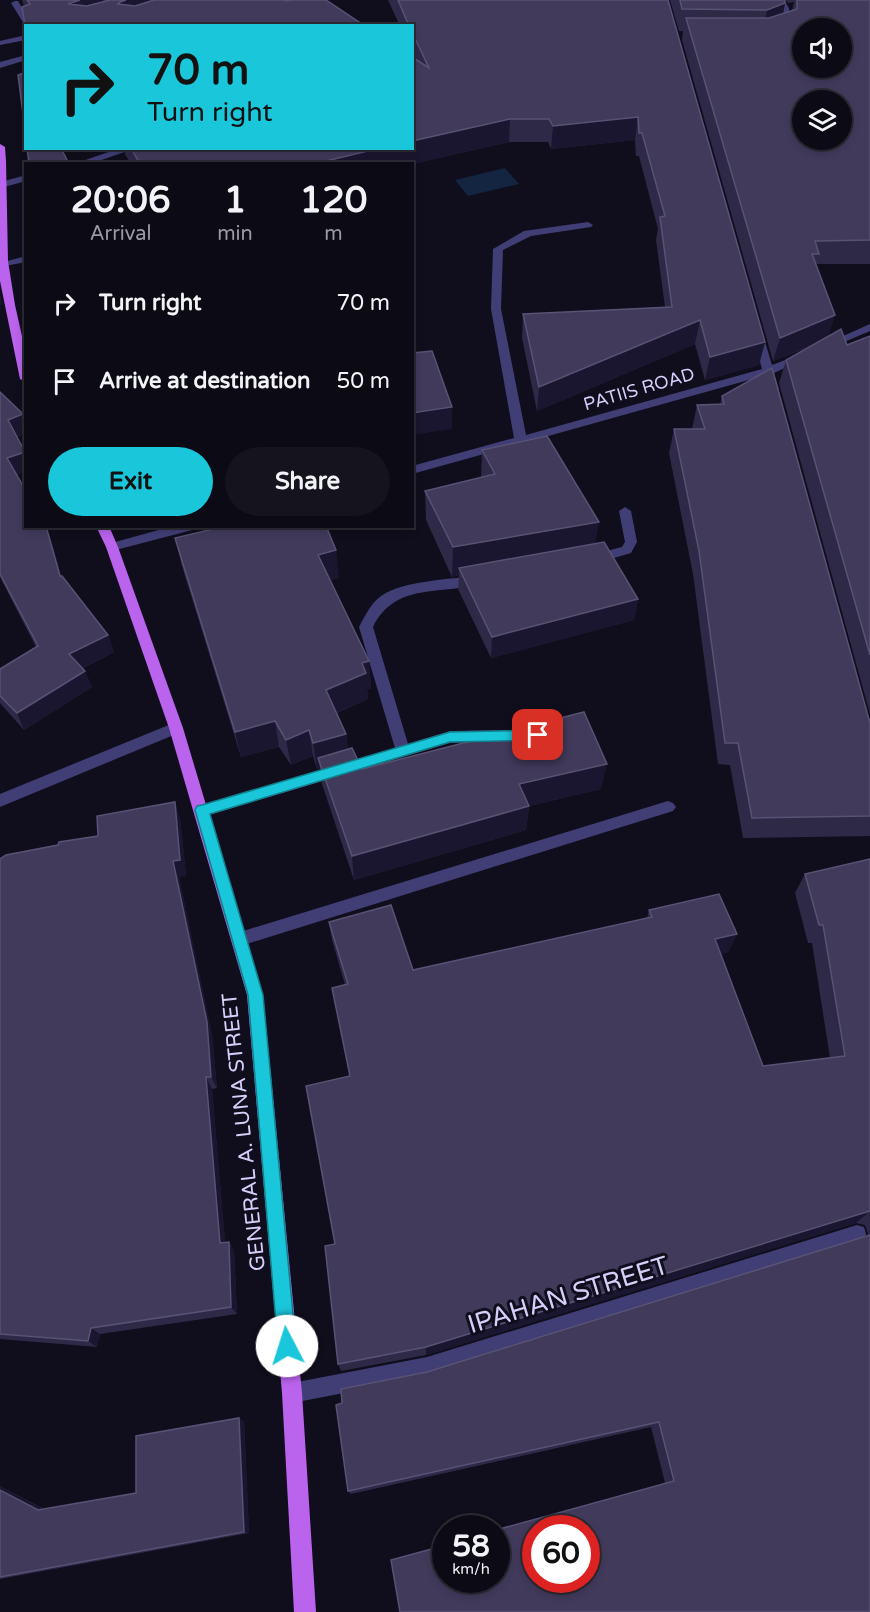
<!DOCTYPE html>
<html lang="en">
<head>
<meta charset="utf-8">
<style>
  :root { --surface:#0c0a15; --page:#15131e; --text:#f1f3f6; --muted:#9a9aa0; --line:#2c2b34; --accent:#1ac6da }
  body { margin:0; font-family:"Varela Round",sans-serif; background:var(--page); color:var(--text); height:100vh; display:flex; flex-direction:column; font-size:22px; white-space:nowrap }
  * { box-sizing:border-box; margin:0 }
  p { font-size:20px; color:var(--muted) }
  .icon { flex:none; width:33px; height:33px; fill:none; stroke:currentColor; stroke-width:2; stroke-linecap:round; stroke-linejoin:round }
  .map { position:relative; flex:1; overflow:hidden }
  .side { position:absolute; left:24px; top:162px; width:390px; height:366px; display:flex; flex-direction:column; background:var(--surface); border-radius:0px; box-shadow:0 3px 9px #0003,0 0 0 2px var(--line) }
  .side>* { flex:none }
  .guide { position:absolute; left:24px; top:24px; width:390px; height:126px; border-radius:0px; box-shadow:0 3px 9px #0003,0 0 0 2px var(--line); background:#1ac6da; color:#111; overflow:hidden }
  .controls { position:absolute; left:792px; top:18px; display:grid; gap:12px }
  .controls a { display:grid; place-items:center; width:60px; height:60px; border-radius:50%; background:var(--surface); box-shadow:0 3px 9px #0003,0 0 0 2px var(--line); font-size:30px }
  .speed { position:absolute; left:432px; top:1515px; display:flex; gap:12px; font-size:30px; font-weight:700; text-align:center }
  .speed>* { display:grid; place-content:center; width:78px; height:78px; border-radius:50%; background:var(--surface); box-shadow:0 3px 9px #0003,0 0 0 2px var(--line); line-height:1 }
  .speed small { font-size:15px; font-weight:400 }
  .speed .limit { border:9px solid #d22; background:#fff; color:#111 }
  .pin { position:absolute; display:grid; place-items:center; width:51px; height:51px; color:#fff; margin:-26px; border-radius:12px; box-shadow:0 3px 9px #0006 }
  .me { position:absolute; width:66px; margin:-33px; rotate:355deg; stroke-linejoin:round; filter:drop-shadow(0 0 4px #0008) }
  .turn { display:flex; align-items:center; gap:21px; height:126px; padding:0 24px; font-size:27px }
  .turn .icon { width:78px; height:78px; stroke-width:2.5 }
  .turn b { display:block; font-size:42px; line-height:51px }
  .eta { display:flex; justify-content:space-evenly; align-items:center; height:102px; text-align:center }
  .eta b { font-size:36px; font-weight:800; line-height:42px }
  .cta { display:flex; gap:12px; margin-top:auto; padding:12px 24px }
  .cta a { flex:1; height:69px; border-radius:36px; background:var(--accent); color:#111; font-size:24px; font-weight:800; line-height:69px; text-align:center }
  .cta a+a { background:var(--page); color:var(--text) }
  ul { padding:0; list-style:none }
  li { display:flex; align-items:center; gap:18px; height:78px; padding:0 24px }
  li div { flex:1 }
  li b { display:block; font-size:22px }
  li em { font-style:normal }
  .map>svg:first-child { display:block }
  .water { fill:#132540 }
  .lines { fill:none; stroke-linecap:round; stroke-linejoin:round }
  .minor { fill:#413e76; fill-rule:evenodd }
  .major { fill:#ba63ed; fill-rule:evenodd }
  .wall { fill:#2f2948 }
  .shaded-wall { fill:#1b162f }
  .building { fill:#413a5b; stroke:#585274; stroke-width:1.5; fill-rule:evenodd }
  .route { fill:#1ac6da; stroke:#11818e; stroke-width:1.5 }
  .labels { text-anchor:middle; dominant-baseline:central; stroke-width:6; stroke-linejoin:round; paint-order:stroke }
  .far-street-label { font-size:18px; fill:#d4cff9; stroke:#100e1c }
  .street-label { font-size:21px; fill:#d4cff9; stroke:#100e1c }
  .near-street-label { font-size:26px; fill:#d4cff9; stroke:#100e1c }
</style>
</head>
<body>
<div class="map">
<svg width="870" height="1612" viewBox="0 0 870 1612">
  <rect width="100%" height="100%" fill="#100e1c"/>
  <polygon class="water" points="505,168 519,184 468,196 455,180"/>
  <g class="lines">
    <g class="minor">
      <polygon points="776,0 784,0 789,8 790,30 783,31 779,29 783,27 781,8"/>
      <polygon points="15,1 18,1 33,26 26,27 11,3"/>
      <polygon points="26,35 26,40 0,45 0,41"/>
      <polygon points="26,55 26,60 0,68 0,62"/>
      <polygon points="120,148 136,148 90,164 74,164"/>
      <polygon points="26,175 26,181 4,187 0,185 1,182"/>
      <polygon points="588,222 593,225 591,227 531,236 503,250 501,309 526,435 762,369 752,332 753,330 757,329 762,332 772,365 804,353 810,356 774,373 779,390 777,393 769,393 763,376 412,474 412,466 514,438 491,309 493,249 524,231"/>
      <polygon points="26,256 26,262 0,267 0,263"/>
      <polygon points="870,324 870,331 830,348 826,349 821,346"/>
      <polygon points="625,507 631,511 637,542 631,553 593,564 588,562 587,559 588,556 622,547 625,542 619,511"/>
      <polygon points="173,526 198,526 196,529 112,551 106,547 108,544"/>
      <path d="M478,575L483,577L485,580L483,583C441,596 396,581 373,627L408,744L450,731L514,730L519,732L521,736L519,740L450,743L202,817L197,815L194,811L197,807L202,805L395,748L359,627C365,616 371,603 381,596C404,580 450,580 478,575Z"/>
      <polygon points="176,722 181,724 183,728 181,732 0,807 0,794"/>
      <polygon points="668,801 673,803 676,807 673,811 240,946 234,944 232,939 234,934 240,932"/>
      <polygon points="857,1225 864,1227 866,1234 864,1241 857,1243 427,1377 292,1403 285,1400 282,1393 285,1386 292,1383 427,1357"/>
    </g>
    <g class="major">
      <polygon points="0,144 5,147 6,161 8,261 15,305 26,354 26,382 20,379 0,281"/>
      <polygon points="96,526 109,526 118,547 183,728 263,995 302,1393 316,1612 294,1612 282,1393 247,995 169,728 106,547"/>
    </g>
  </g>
  <g class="wall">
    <polygon points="22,0 284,0 286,1 291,0 326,0 365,26 26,26 26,30 22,7 24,6"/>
    <polygon points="388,0 668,0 765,342 759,365 705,380 695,344 537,411 522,338 523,314 665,307 656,240 658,229 639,156 636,156 635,140 551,149 548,142 509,142 412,164 131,164 125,154 124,148 412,148 415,58 412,54 412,26 400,26"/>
    <polygon points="670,0 785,0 785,3 783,14 792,11 794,2 788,3 786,0 870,0 870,264 816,264 829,335 847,345 870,336 870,714 779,383 786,360 807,348 773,361 682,40 683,31 679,31"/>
    <polygon points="0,392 23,414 26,422 26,433 17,437 26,454 26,472 16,475 53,547 61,576 108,635 114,652 83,668 92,687 24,730 0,703 0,669 36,647 0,577"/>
    <polygon points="722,396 870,723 870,836 743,838 730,765 718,764 693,574 669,453 674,429 692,429 697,405 720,404"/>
    <polygon points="482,450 595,543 638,599 634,620 491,658 458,589 459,575 452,577 426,520 425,491 481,478"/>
    <polygon points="175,538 339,578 330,580 369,661 371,688 367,689 368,699 337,713 346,734 348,750 362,769 601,789 529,806 526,830 354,880 322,784 320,768 317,769 313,756 291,765 279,747 241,757 182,566"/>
    <polygon points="180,818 186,875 179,877 212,1035 217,1088 212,1089 225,1243 229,1242 234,1251 237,1314 100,1334 97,1347 0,1339 0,859"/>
    <polygon points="870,859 870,1612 665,1483 651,1427 351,1494 348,1491 342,1403 427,1372 867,1236 868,1233 865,1225 856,1223 426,1355 341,1371 338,1364 335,1244 349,1076 345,985 332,940 329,922 413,970 647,918 649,910 737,934 728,952 720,954 763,1066 830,1058 812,943 808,943 795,893 805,874"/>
    <polygon points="239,1418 244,1422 249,1533 0,1579 0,1486 44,1509 136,1493"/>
  </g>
  <g class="shaded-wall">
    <polygon points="80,0 103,0 104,5 75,26 68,4"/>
    <polygon points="126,0 197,0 124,24 118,4 120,2"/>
    <polygon points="785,3 781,25 763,32 767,10"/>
    <polygon points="638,117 635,140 551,149 553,126"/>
    <polygon points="510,119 509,142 412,164 314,164 380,148 412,148 412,141"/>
    <polygon points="0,294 2,305 0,305"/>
    <polygon points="835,315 828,339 773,361 780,338"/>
    <polygon points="700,320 695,344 537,411 539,387"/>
    <polygon points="765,342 759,365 705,380 710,357"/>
    <polygon points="452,407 452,429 412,435 412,413"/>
    <polygon points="23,414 26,422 26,433 15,437 8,420"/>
    <polygon points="25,452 26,472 14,476 7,458"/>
    <polygon points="599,522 594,551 459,568 459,575 452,577 453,547"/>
    <polygon points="47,529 53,547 66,594 60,576"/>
    <polygon points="336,550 339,578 321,582 318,555"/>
    <polygon points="638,599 634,620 491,658 492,637"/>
    <polygon points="108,635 114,652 76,671 69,654"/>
    <polygon points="369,661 371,688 367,689 368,699 329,716 326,690 362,663"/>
    <polygon points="85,671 92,687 24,730 17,713"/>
    <polygon points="275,721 279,747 241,757 235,732"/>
    <polygon points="309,730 313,756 291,765 286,740"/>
    <polygon points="346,734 349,759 318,758 320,768 317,769 313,743"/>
    <polygon points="607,764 601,789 516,809 519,784"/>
    <polygon points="175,802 180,818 186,875 179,877 212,1035 217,1088 211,1077 173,861"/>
    <polygon points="529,806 526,830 354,880 352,856"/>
    <polygon points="737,934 728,952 707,957 715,939"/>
    <polygon points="206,1077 212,1089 226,1252 220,1243"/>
    <polygon points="870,1211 856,1223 426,1355 426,1347"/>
    <polygon points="229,1242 234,1251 237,1314 231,1307"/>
    <polygon points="91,1328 100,1334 97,1347 88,1341"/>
    <polygon points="239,1418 244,1422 249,1533 244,1532"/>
    <polygon points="0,1486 49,1512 38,1510 0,1490"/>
  </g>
  <g class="building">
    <polygon points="27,0 80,0 68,4 87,6 110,0 126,0 120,2 118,4 135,6 154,0 284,0 286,1 291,0 326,0 365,26 26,26 26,30 22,7 30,4"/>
    <polygon points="398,0 668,0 765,342 710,357 700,320 539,387 523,314 672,307 660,217 665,216 642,133 639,133 638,117 553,126 549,119 510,119 412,141 412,57 429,68 412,32 412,26 409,26"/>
    <polygon points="680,0 785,0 785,3 767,10 682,9"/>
    <path d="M797,0H870V240L815,241L819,254H812L835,315L780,338L686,18H769L797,9ZM802,28H842V68H802ZM802,100H842V140H802Z"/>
    <polygon points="24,73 26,76 26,137 18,75"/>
    <polygon points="27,148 61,148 69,164 29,164"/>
    <polygon points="131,148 380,148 314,164 140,164"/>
    <polygon points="841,329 847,345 870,336 870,655 786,360"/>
    <polygon points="432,351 452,407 412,413 412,353"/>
    <polygon points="772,368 870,723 870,816 752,818 738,743 725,743 699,551 674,429 705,429 697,405 724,404 722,396"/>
    <polygon points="0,392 23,414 8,420 25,452 7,458 26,491 26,526 46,526 60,576 62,576 108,635 69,654 85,671 17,713 0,696 0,669 38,646 0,574"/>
    <polygon points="547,436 599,522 453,547 425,491 495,474 482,450"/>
    <polygon points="226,526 326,526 336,550 318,555 369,661 362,663 366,673 326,690 346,734 313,743 309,730 286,740 275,721 235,732 175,538"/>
    <polygon points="604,542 638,599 492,637 459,568"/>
    <polygon points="584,712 607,764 519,784 529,806 352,856 318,758 352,748 362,769"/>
    <polygon points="175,802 180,860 173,861 207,1022 211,1077 206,1077 220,1243 229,1242 231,1307 91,1328 88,1341 0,1334 0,859 6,855 58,845 59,842 98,836 97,816"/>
    <polygon points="870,859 870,1211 426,1347 338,1364 325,1246 335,1244 306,1086 350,1076 332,988 348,984 329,922 391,905 413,970 652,917 649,910 719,894 737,934 715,939 763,1066 845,1056 823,925 819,925 805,874"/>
    <path d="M870,1235V1612H400L391,1560L446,1545V1580H496V1530L674,1481L659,1422L348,1491L336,1405L342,1403L341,1389L427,1372ZM536,1528H586V1580H536Z"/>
    <polygon points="239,1418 244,1532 0,1577 0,1490 38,1510 136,1493 136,1436"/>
  </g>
  <polygon class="route" points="538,730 544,735 538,740 450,742 210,814 263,995 296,1346 294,1352 287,1355 281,1352 278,1346 248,995 195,810 197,806 202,805 450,732"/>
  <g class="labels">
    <g class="far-street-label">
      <text transform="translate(639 389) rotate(-16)">PATIIS ROAD</text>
    </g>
    <g class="street-label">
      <text transform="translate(244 1132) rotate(-96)">GENERAL A. LUNA STREET</text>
    </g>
    <g class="near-street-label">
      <text transform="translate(568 1295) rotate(-17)">IPAHAN STREET</text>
    </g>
  </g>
</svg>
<div class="controls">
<a><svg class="icon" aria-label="sound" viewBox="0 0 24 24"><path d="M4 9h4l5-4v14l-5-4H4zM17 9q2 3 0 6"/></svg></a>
<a><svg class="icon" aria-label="layers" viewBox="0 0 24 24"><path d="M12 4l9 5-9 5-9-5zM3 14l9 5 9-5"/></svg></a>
</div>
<div class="speed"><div>58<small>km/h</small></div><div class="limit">60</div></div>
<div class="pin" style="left:538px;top:735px;background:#d93025"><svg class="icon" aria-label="arrive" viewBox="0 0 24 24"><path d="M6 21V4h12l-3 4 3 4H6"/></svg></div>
<svg class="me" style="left:287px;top:1346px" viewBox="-20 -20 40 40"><circle r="19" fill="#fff"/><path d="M0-13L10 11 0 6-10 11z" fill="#1ac6da"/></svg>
<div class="guide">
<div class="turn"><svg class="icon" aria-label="right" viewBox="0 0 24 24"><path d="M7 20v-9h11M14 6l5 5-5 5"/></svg><div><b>70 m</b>Turn right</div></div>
</div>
<section class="side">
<div class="eta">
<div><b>20:06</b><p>Arrival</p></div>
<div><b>1</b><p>min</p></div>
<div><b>120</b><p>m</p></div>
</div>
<ul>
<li><svg class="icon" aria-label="right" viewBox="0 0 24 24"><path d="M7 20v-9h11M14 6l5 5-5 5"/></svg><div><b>Turn right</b></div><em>70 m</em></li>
<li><svg class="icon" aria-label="arrive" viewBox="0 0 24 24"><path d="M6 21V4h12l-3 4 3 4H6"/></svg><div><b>Arrive at destination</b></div><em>50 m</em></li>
</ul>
<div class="cta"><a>Exit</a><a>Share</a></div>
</section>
</div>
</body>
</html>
